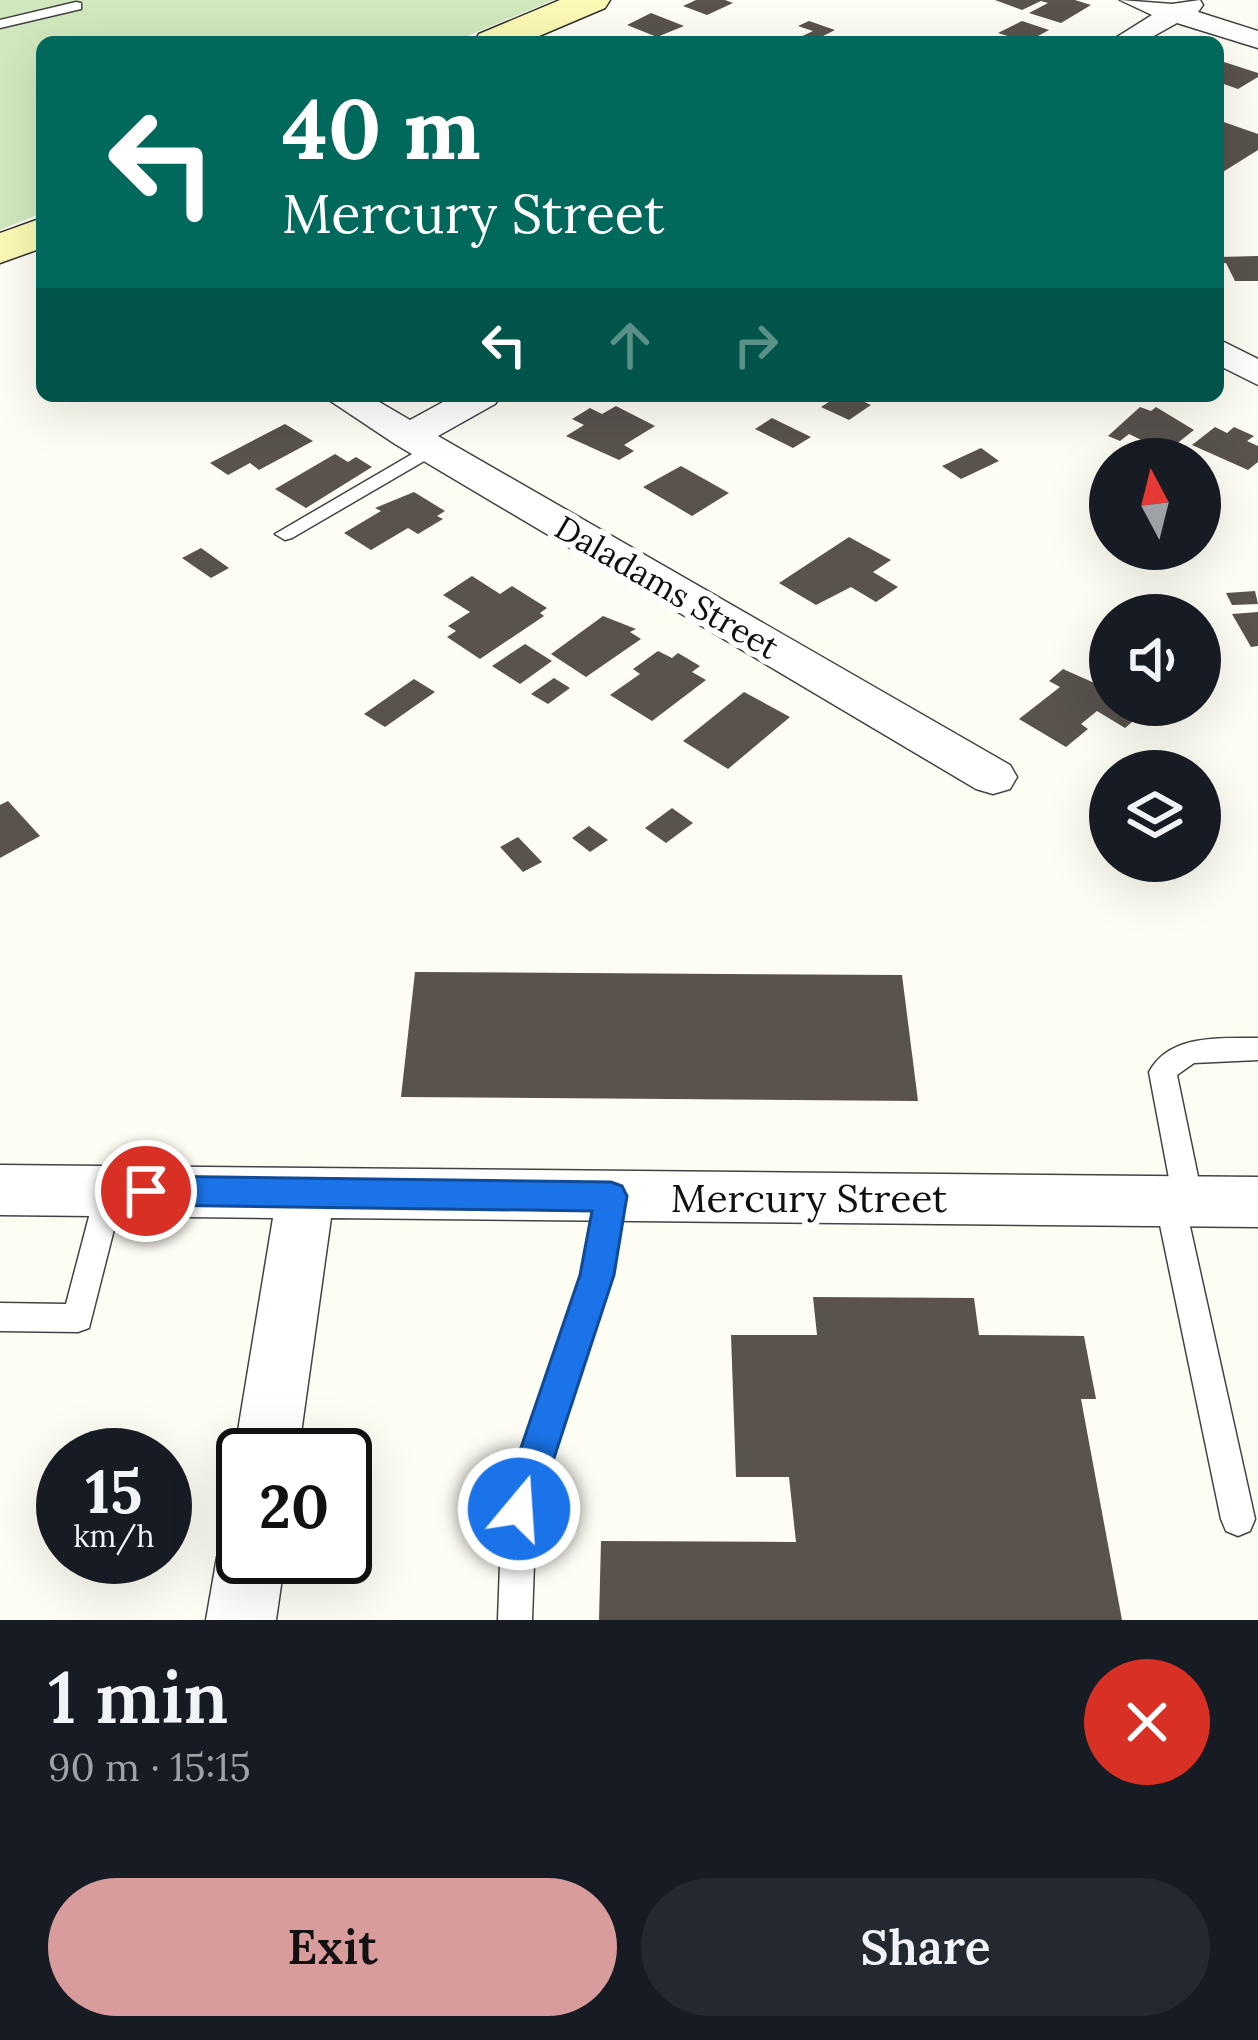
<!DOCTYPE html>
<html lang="en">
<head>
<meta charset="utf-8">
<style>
  :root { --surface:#171b24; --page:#242831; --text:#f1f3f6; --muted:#9ea1a6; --accent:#d99c9c }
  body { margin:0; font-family:Lora,serif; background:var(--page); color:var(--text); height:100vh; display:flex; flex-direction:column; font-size:45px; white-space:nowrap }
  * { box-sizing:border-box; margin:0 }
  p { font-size:39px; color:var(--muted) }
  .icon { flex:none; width:66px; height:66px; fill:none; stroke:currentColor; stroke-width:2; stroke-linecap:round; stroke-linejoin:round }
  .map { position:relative; height:1620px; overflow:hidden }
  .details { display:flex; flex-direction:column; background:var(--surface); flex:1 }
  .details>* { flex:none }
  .guide { position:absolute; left:36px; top:36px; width:1188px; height:366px; border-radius:18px; box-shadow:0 12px 48px #0002; background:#00695c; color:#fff; overflow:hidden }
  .needle { width:78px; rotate:353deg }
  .fabs { position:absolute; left:1089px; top:438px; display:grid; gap:24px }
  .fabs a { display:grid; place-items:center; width:132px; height:132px; border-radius:50%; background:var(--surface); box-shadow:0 12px 48px #0002; font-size:60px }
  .speed { position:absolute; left:36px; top:1428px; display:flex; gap:24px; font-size:60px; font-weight:700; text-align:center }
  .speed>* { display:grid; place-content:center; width:156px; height:156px; border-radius:50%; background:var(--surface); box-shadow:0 12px 48px #0002; line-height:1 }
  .speed small { font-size:30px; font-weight:400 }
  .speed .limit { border:6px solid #111; border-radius:18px; background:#fff; color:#111 }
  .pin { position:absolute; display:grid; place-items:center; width:102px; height:102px; color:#fff; margin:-51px; border:6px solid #fff; border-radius:50%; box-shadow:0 3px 12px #0007 }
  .me { position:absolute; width:132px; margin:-66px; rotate:18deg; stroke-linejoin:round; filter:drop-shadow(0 0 9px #0008) }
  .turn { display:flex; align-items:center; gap:42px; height:252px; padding:0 48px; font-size:54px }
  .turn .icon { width:156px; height:156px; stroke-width:2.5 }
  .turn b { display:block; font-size:84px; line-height:102px }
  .lanes { display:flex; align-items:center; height:114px; padding:0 48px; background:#0003; justify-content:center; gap:60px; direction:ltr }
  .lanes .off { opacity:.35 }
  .round { display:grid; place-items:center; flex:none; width:126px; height:126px; border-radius:63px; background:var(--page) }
  .head { display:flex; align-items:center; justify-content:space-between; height:204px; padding:0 48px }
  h1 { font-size:72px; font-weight:600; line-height:90px }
  .action { display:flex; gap:24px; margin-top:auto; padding:24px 48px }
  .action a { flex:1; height:138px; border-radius:72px; background:var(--accent); color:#111; font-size:48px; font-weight:600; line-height:138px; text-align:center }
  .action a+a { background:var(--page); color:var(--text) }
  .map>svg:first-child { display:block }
  .green { fill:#d1e8be }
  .building { fill:#59524d }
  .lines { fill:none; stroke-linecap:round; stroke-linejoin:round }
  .lane-casing { stroke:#434343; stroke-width:3 }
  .street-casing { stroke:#434343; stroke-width:3 }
  .secondary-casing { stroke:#323232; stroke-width:3 }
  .lane { fill:#fff; fill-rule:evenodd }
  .street { fill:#fff; fill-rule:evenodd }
  .secondary { fill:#fbf9b3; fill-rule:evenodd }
  .route { fill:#1a73e8; stroke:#114b97; stroke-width:3 }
  .labels { text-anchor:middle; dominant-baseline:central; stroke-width:12; stroke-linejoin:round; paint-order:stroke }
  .street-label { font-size:33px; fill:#101010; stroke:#fff }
  .near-street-label { font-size:39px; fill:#101010; stroke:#fff }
</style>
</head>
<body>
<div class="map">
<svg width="1258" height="1620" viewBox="0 0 1258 1620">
  <rect width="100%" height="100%" fill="#fefdf4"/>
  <polygon class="green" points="0,0 554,0 453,42 42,42 42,213 0,230"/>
  <g class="building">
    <polygon points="696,0 725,0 733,3 707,15 683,6"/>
    <polygon points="995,0 1075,0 1091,5 1061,23 1029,13 1048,3 1041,1 1022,10"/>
    <polygon points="651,13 684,26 657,37 627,25"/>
    <polygon points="809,21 835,30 811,42 794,40 813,31 798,26"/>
    <polygon points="1022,21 1049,30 1027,42 998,33"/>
    <polygon points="1218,60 1258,73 1258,77 1238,89 1218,82"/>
    <polygon points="1218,120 1258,134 1258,150 1218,175"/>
    <polygon points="1258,256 1258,281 1235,281 1226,263 1218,263 1218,257"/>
    <polygon points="838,396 852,396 871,405 849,420 821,407"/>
    <polygon points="616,406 655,426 624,445 634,451 619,460 566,436 584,425 572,419 590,408 602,414"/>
    <polygon points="1140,407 1151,411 1156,407 1194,430 1166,452 1129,434 1120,441 1108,436"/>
    <polygon points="772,418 811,437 793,448 755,429"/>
    <polygon points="285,424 313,441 259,470 250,463 228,475 210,463"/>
    <polygon points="1215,427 1227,433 1234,427 1254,436 1247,441 1258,446 1258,462 1248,470 1192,445"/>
    <polygon points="981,448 999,461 961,479 942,466"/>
    <polygon points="335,454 348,462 356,457 372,467 306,508 275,489"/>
    <polygon points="681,466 729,493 692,516 643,487"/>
    <polygon points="414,492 445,511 437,516 443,519 418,534 408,528 371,550 344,533 381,511 375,508"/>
    <polygon points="849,537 891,560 873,572 898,587 876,602 851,587 816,605 779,583"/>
    <polygon points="201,548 229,568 211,578 182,558"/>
    <polygon points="472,576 500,594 512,586 547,608 540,613 544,616 480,659 447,637 456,631 448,626 470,612 443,595"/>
    <polygon points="1255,591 1258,604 1232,605 1226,593"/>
    <polygon points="1258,612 1258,646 1251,647 1232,614"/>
    <polygon points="603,616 636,629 630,632 641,639 586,677 551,654"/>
    <polygon points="525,644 552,661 520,684 492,666"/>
    <polygon points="658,651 672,658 678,653 700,666 692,672 706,680 652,721 610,695 640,674 633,669"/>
    <polygon points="1063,669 1110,690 1110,705 1152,705 1125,728 1097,711 1081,724 1088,729 1066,747 1019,719 1060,687 1049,681"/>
    <polygon points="554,678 570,688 548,704 531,694"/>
    <polygon points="414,679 435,692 385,727 364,714"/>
    <polygon points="744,692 790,717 728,769 683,741"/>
    <polygon points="8,801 40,836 0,858 0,805"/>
    <polygon points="672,808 693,823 666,843 645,828"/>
    <polygon points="589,826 608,840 590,852 572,838"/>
    <polygon points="518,837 542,862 523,872 500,847"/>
    <polygon points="415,972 902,975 918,1101 401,1097"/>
    <polygon points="813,1297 974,1298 979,1335 1084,1336 1096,1399 1081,1399 1122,1620 599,1620 601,1541 796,1542 789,1477 736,1477 731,1335 817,1335"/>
  </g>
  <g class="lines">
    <defs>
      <g id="lane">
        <polygon points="76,2 81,3 81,9 0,28 0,20"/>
        <polygon points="431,443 441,449 438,453 292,538 285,540 275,534"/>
        <path d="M1246,1038H1258V1060L1194,1063L1177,1075L1203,1201L1198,1210L1187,1213L1255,1519L1250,1531L1238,1536L1226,1531L1221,1519L1155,1201L1160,1192L1171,1189L1149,1072C1168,1037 1211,1038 1246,1038Z"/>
        <polygon points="110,1177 120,1181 124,1190 89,1328 78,1332 0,1331 0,1303 66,1304 96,1190 100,1181"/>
        <polygon points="611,1183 621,1187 626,1196 612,1275 536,1509 532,1620 498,1620 502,1509 582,1275 596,1196 601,1187"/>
      </g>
      <g id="street">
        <polygon points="1120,0 1172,4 1200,0 1203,5 1198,12 1258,31 1258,48 1177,23 1143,42 1109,42 1152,15"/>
        <polygon points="1218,339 1258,359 1258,385 1218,365"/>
        <polygon points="323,396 369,396 410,420 454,396 501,396 495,404 438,436 1010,765 1017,777 1010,789 993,794 976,789 395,444"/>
        <polygon points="0,1165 1258,1177 1258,1227 331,1218 298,1455 243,1455 243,1477 234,1455 273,1218 0,1215"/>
        <polygon points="243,1527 243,1557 285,1557 276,1620 206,1620 217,1557 227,1533"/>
      </g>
      <g id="secondary">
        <polygon points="560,0 610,0 605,8 525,42 474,42 479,34"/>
        <polygon points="42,218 42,248 0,263 0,233"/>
      </g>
    </defs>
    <use href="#lane" class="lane-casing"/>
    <use href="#street" class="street-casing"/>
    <use href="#secondary" class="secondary-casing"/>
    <use href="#lane" class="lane"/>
    <use href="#street" class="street"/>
    <use href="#secondary" class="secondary"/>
  </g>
  <polygon class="route" points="146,1176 611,1182 622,1186 627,1196 614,1275 533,1522 519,1527 506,1522 500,1509 580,1275 592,1211 146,1205 134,1201 130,1191 134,1181"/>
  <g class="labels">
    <g class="street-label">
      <text transform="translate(667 587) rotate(30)">Daladams Street</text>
    </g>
    <g class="near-street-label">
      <text x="809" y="1198">Mercury Street</text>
    </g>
  </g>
</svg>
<div class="fabs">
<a><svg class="needle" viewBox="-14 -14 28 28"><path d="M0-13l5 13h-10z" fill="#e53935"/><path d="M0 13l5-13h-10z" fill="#9ea1a6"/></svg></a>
<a><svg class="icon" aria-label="sound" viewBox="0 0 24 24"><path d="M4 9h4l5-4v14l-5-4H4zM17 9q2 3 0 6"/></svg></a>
<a><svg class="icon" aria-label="layers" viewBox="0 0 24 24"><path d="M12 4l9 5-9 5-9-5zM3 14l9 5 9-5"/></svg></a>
</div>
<div class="speed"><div>15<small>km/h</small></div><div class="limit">20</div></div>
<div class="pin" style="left:146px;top:1191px;background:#d93025"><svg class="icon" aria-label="arrive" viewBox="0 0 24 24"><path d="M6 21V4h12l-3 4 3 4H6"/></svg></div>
<svg class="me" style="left:519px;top:1509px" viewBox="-20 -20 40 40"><circle r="17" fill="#1a73e8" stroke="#fff" stroke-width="3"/><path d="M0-11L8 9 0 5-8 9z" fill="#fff"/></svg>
<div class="guide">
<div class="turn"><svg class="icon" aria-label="left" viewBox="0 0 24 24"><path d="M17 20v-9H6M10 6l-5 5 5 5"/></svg><div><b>40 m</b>Mercury Street</div></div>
<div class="lanes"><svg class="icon" aria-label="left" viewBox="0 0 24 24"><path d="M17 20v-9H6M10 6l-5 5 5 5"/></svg><svg class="icon off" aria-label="ahead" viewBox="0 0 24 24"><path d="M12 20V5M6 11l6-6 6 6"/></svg><svg class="icon off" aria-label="right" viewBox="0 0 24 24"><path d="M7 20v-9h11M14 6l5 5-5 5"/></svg></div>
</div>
</div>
<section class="details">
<div class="head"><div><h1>1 min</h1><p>90 m · 15:15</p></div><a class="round" style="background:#d93025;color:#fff"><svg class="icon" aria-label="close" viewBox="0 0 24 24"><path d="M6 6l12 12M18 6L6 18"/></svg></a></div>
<div class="action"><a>Exit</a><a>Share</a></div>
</section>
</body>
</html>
